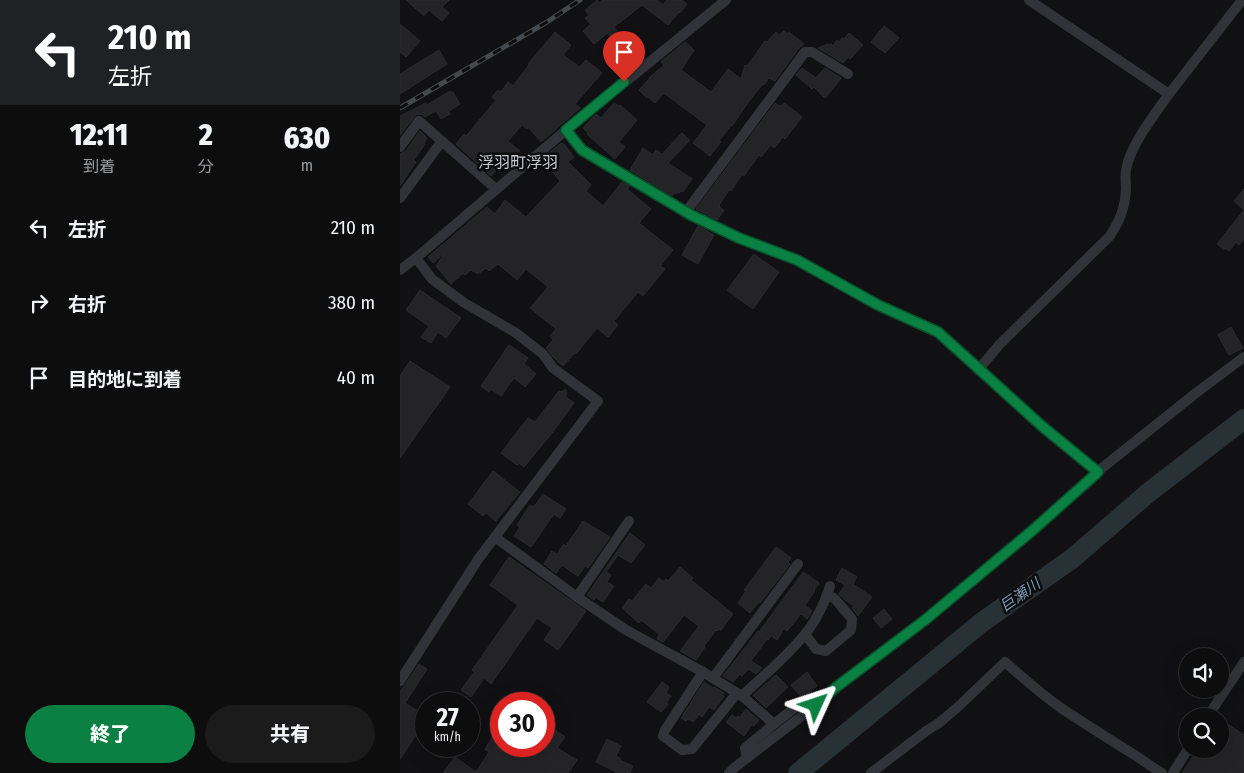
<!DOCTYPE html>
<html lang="ja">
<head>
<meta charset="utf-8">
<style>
  :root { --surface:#0d0d0e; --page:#1b1b1c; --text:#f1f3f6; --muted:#9a9c9e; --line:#2d2d2e; --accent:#0b8043 }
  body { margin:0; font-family:"Fira Sans Condensed","Noto Sans JP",sans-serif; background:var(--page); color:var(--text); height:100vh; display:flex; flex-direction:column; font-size:19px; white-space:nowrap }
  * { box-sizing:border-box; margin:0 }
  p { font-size:16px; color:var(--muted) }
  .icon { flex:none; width:28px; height:28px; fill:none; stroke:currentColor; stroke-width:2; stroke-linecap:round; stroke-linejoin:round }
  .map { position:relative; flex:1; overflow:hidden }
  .sheet { display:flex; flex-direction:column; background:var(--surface); width:400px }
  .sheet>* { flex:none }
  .banner { background:#202124; color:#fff; overflow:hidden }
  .controls { position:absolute; left:779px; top:648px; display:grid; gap:10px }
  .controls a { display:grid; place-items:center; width:50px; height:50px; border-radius:50%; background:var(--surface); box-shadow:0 5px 20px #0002,0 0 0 1px var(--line); font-size:25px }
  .speed { position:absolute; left:15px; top:692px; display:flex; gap:10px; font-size:25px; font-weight:700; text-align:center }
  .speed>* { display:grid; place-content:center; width:65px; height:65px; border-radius:50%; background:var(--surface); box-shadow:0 5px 20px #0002,0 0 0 1px var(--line); line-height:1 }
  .speed small { font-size:12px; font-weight:400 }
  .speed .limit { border:8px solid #d22; background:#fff; color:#111 }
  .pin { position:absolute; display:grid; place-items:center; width:42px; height:42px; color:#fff; margin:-51px -21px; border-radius:50% 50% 50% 0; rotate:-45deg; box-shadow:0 0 5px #0007 }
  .pin .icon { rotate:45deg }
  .me { position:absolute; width:55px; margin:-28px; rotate:48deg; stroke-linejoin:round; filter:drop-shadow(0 0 4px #0008) }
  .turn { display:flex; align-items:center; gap:18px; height:105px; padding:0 25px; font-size:22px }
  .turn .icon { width:65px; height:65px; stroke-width:2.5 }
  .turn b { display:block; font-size:35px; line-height:42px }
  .eta { display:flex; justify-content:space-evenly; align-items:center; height:85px; text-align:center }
  .eta b { font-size:30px; font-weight:800; line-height:35px }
  .cta { display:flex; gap:10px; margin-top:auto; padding:10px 25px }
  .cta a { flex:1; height:58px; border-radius:30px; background:var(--accent); color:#fff; font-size:20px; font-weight:800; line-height:58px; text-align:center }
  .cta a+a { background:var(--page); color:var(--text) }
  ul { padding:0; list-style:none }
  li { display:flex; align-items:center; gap:15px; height:75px; padding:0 25px }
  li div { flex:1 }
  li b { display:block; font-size:19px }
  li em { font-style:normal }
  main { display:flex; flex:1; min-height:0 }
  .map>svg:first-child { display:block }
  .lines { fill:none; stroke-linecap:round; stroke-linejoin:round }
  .river { stroke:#283136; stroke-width:20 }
  .building { fill:#242427; stroke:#2b2b2f }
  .minor { stroke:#323338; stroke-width:10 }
  .rail-casing { stroke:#45484d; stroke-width:5 }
  .rail { stroke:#0c0c0e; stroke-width:3; stroke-dasharray:9; stroke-linecap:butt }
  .route-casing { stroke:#07532c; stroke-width:12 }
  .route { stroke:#0b8043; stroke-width:9 }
  .labels { text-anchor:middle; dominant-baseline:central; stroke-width:5; stroke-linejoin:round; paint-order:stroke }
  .water-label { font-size:15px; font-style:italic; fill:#7999af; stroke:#0c0c0e }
  .quarter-label { font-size:16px; fill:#c3c7cf; stroke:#0c0c0e }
</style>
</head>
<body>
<main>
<section class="sheet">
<div class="banner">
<div class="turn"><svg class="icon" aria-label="left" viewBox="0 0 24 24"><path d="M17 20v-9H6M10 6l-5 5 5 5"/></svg><div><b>210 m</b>左折</div></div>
</div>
<div class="eta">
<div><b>12:11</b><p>到着</p></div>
<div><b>2</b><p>分</p></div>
<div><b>630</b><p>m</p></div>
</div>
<ul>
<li><svg class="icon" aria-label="left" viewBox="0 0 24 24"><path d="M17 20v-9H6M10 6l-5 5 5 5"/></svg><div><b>左折</b></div><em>210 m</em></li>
<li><svg class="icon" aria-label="right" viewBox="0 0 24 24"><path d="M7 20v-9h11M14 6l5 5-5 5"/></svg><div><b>右折</b></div><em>380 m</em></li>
<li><svg class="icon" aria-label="arrive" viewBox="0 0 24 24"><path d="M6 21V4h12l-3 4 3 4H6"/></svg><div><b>目的地に到着</b></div><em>40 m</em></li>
</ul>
<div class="cta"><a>終了</a><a>共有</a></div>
</section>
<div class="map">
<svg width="844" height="773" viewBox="0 0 844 773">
  <rect width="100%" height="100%" fill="#111113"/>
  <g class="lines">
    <polyline class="river" points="398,773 581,623 673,558 748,493 844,419"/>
  </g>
  <g class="building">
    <polygon points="6,0 49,0 42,7 49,13 42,21 29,10 24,16"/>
    <polygon points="197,0 199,3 203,0 257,0 263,5 267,0 282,0 287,4 280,13 279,12 268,25 242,5 214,27 220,34 213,40 208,33 194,44 183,31 191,24 185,18 189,15 185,10"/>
    <polygon points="0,24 20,41 6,57 0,52"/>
    <polygon points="484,26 499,38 485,53 471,42"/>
    <polygon points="384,31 388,34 389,32 404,44 399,48 375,81 369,78 364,85 363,84 349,101 332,126 331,125 319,141 321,142 310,156 293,143 307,125 264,93 255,103 248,97 247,98 239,90 250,78 249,78 264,65 261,62 285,42 294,50 281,70 311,92 328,69 341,79 345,65 347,66 365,41 367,42 376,32 380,35"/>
    <polygon points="155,32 171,45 163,55 180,67 186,60 202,73 175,104 180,108 141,142 128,127 127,129 122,125 108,141 120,151 114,158 110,155 91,176 56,144 64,134 66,136 96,100 92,97 98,90 101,92 108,82 113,86 129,65 128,64"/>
    <polygon points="449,33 463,45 450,59 448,57 443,63 418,48 428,44 429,45 431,44 433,46 437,40 439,42 442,38 444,39"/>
    <polygon points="39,50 47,64 0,94 0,74"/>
    <polygon points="402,68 416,78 425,68 441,78 439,81 425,98 414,87 412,89 396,75"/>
    <polygon points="50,91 51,93 53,92 60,104 49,111 50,114 41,119 36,111 25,117 21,114 16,115 0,135 0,116 26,103 27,105"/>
    <polygon points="214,103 219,106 220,105 237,120 219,142 225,147 215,159 187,134 188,133 183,128 196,114 201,118"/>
    <polygon points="375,103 379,106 380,105 382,106 384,103 402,117 385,139 383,137 374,148 371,145 361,157 359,155 344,176 342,174 331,191 329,190 319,205 320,206 319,207 324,210 317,220 296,209"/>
    <polygon points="20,131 27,138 24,143 25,144 14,160 16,162 0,186 0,154 6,151"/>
    <polygon points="282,133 290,140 268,163 292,179 283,192 281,191 279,193 277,192 276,194 274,193 272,196 230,170 243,148 253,155 256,150 262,154"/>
    <polygon points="161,143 164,144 174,157 168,162 191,185 186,191 203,206 222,182 230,186 227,189 251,209 239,223 273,250 260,266 265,269 243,296 238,292 214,321 218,325 208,337 197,328 176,354 175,353 163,366 154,358 146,348 153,340 150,336 156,329 130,308 148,287 126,269 117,280 98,264 89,271 86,268 78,274 71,270 65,275 63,273 51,284 36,266 45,253 33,263 28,257 87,207 95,214 105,200 126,217 160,181 142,159"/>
    <polygon points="844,189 844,239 839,245 836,242 829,251 825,248 824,250 817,244 844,210 834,201"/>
    <polygon points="298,226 314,235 298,264 282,255"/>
    <polygon points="354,254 379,272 353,309 327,290"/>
    <polygon points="20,290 61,318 46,338 38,332 31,343 21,337 29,326 6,310"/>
    <polygon points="831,327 843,348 829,355 818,335"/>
    <polygon points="109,345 128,358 124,364 136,374 125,387 114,378 101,396 91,389 89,392 81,386"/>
    <polygon points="10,361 50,387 0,458 0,376"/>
    <polygon points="166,389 166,397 174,403 152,433 124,467 119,463 117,465 101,453 128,418 135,422 159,391 161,392"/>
    <polygon points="93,471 120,492 96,521 86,513 83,516 68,504"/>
    <polygon points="143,494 166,509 160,518 154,514 131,547 114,536 120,527 117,525 130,505 134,507"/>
    <polygon points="183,521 210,537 188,568 185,566 178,576 162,565 156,573 144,564 152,551 157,554 164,544 166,546"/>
    <polygon points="230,533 245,545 231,563 218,555 206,572 211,575 207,582 214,586 203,602 195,597 194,600 187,595"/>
    <polygon points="376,547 391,558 388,562 390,564 360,603 359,602 350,613 338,603 346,591 344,590"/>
    <polygon points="109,557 186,611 158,650 144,640 152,628 137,618 91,684 84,678 71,697 61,690 74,672 72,670 118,605 90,585"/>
    <polygon points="280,567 293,578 291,580 333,614 321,630 319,629 317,631 316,630 304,646 305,647 296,660 280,651 299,626 284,615 263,642 257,639 259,634 241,620 239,623 222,608 229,599 232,601 246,584 251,588 259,578 264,582 266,579 268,581"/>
    <polygon points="442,568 457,577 453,584 472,597 458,616 452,608 454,606 445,600 439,594 445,585 436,580"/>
    <polygon points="403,572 419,583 414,590 415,591 405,605 412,611 407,619 401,614 387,631 384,629 377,640 371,636 368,640 367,639 351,661 362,668 356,674 348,669 342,676 340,674 333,682 323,676 358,631 359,632"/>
    <polygon points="484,609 492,619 481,628 473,618"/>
    <polygon points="19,664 27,669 5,703 26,716 26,720 0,759 0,692"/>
    <polygon points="407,672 417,686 402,698 391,685"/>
    <polygon points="376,675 388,687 366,708 353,695"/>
    <polygon points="262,682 269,687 266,693 271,696 266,703 268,704 261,712 247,702"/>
    <polygon points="304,682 313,688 314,687 324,693 322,695 324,696 314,710 309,707 302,717 299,714 293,722 288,719 286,721 281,718"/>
    <polygon points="346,709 359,720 354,726 352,725 344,736 326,722 332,715 336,718 338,716 339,718"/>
    <polygon points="820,719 844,735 844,773 782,773 798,749 820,749"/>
    <polygon points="144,722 165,737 157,748 177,760 168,773 43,773 55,757 76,772 89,752 85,749 101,724 101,746 144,746"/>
    <polygon points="207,739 221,746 216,756 220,758 220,760 233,766 230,773 218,773 196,762"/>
  </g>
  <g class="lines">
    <g class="minor">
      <polyline points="629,0 769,94 842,0"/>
      <polyline points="166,130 183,150 291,215 339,238 397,260 478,305 538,333 643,427 697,472"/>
      <polyline points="0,147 19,121 96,189"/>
      <polyline points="0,198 42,141"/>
      <polyline points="286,212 405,52 412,52 448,74"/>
      <polyline points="0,270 16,258 166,130 326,0"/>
      <path d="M578,370L600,344L710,236C720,220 725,208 726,189C726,183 725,176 726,170C730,145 755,114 769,94"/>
      <polyline points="95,537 177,597 226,630 303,672 342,696 374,724 397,706 411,709"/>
      <polyline points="177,597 229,521"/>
      <polyline points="405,634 416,649 426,651 451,630 452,619 435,599 427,594"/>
      <polyline points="303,672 265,730 263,736 282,750 292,749 337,693"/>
      <polyline points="313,678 398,564"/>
      <polyline points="0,681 79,558 198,401 153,368 143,354 116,333 63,302 32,279 16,258"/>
      <path d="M342,696C361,678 383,660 400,640C414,625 424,605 430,586"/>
      <polyline points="808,716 844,662"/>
      <polyline points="347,758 345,748 374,724"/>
      <polyline points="329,773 334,768 416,705 435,688 525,620 633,530 697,472 796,393 844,357"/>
      <path d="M471,773L526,731L539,723L560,705L605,662C623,678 641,694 661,708C685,724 709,739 733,754C743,760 751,767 762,773"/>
      <polyline points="773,773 788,749"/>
    </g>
    <defs>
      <polyline id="rail" points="0,108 147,22 180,0"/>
    </defs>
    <use href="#rail" class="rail-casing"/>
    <use href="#rail" class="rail"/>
  </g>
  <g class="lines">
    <defs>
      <polyline id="route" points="224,82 166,130 182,150 291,215 339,238 397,260 478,305 538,332 643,427 698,472 633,530 525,620 435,688 416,705"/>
    </defs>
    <use href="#route" class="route-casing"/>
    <use href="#route" class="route"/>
  </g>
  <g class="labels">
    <g class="water-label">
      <text transform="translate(620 595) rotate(-35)">巨瀬川</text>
    </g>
    <g class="quarter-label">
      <text x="118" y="162">浮羽町浮羽</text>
    </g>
  </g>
</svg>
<div class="controls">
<a><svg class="icon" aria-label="sound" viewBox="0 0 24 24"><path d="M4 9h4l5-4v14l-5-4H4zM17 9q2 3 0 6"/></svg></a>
<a><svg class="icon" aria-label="search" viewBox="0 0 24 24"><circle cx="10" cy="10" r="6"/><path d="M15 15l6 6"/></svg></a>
</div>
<div class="speed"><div>27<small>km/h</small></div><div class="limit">30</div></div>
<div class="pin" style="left:224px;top:82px;background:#d93025"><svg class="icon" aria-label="arrive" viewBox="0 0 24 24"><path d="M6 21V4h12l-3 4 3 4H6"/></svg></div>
<svg class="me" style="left:416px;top:705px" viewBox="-20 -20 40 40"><path d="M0-17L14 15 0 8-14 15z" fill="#0b8043" stroke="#fff" stroke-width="4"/></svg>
</div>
</main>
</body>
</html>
